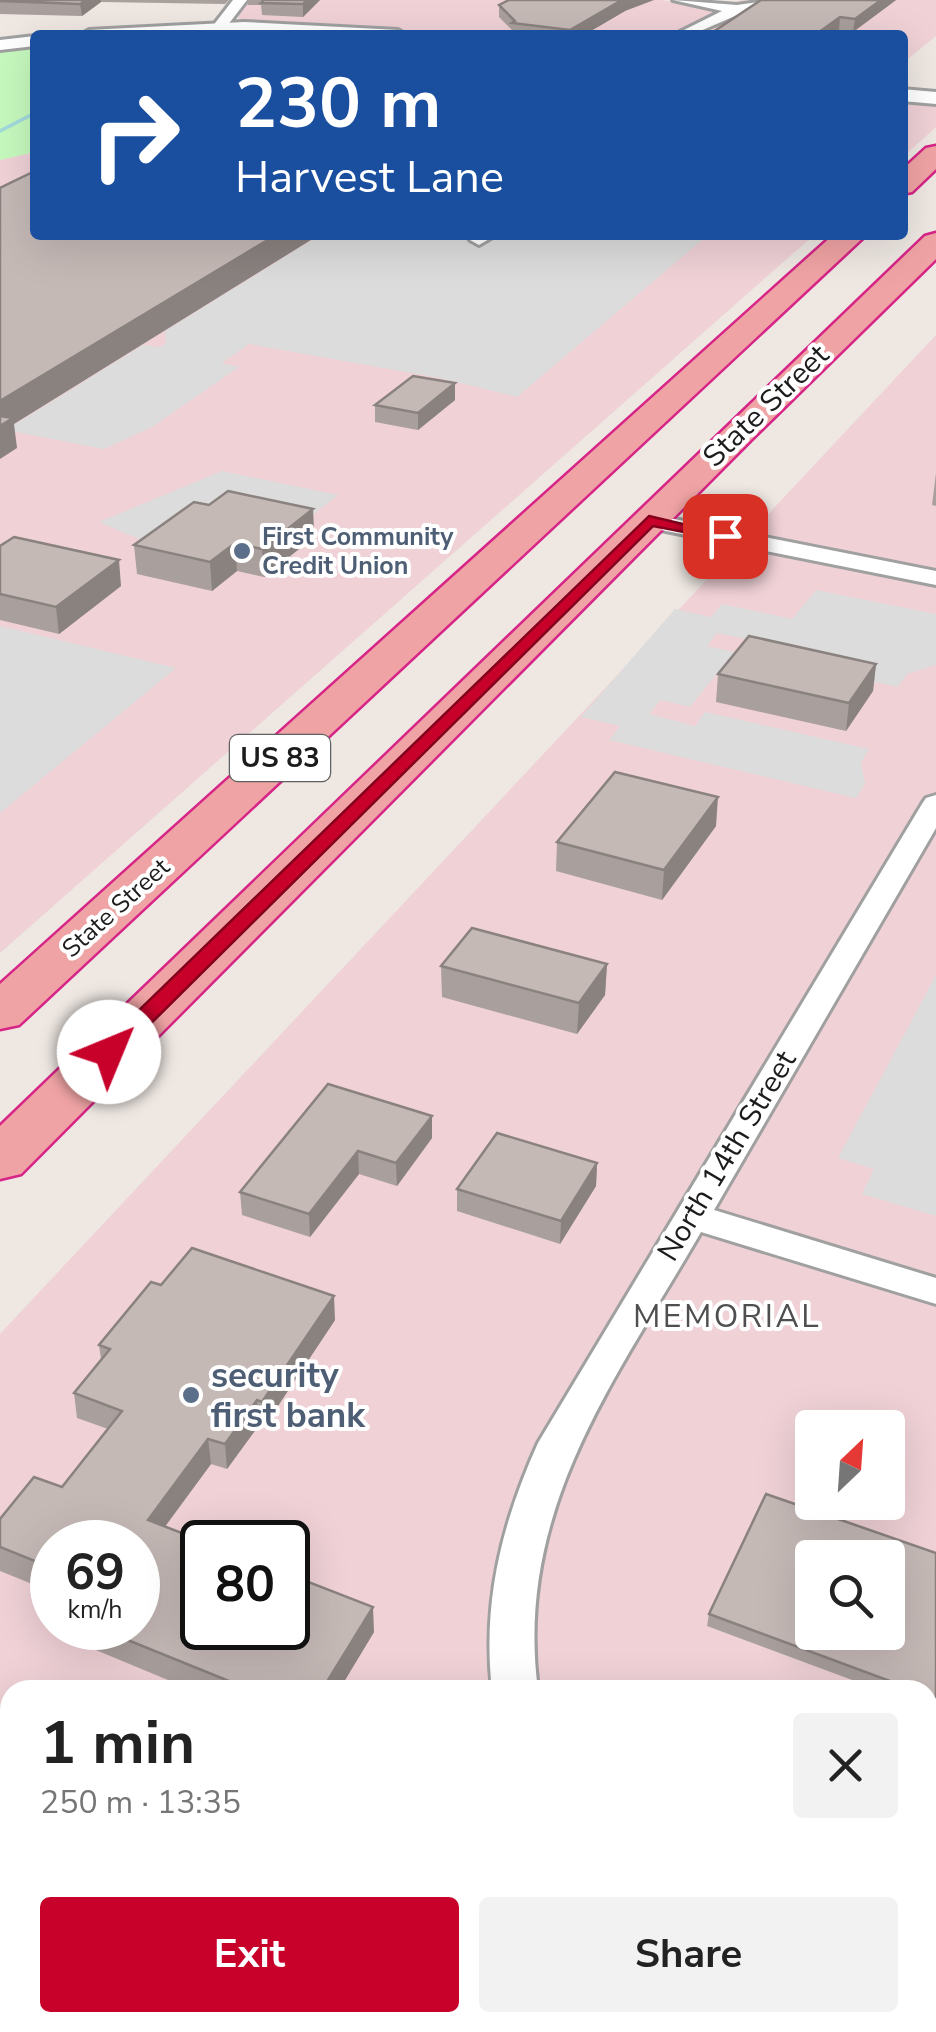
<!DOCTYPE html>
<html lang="en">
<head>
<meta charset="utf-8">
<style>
  :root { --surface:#fff; --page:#f2f2f2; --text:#222; --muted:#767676; --accent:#c8012b }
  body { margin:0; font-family:"Nunito Sans",sans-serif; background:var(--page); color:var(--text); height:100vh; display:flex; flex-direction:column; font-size:38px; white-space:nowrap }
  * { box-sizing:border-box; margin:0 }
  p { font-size:32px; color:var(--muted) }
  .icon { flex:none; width:55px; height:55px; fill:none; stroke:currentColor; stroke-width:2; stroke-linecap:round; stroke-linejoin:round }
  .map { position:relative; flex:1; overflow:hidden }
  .panel { position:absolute; left:0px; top:1680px; width:938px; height:352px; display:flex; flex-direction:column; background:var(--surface); border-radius:30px 30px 0 0; box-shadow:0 10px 40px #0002 }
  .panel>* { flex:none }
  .guide { position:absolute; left:30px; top:30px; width:878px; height:210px; border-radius:10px; box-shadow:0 10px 40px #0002; background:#1a4fa0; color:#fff; overflow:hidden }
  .needle { width:65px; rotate:25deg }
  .fabs { position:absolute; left:795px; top:1410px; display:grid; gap:20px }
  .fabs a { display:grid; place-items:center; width:110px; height:110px; border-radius:10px; background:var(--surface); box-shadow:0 10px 40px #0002; font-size:50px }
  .speed { position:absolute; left:30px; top:1520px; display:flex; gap:20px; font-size:50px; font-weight:700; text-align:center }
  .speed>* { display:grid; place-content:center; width:130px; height:130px; border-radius:50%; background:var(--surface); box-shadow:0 10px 40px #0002; line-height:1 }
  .speed small { font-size:25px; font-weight:400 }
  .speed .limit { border:5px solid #111; border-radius:15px; background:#fff; color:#111 }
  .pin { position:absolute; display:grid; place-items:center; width:85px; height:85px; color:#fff; margin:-42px; border-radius:20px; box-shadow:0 5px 15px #0006 }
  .me { position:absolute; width:110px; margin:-55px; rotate:45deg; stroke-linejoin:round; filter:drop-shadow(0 0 8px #0008) }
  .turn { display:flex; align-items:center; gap:35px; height:210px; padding:0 40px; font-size:45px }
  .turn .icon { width:130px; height:130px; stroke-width:2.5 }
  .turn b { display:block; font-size:70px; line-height:85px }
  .round { display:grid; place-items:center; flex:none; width:105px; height:105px; border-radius:10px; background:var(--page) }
  .overview { display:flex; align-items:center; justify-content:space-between; height:170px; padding:0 40px }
  h1 { font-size:60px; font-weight:700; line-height:75px }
  .primary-button { display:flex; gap:20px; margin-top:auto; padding:20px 40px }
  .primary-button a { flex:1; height:115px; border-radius:10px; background:var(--accent); color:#fff; font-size:40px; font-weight:700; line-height:115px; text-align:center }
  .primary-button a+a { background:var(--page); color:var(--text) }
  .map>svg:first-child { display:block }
  .commercial { fill:#efd1d6; fill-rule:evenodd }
  .park { fill:#c6f9be }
  .parking { fill:#dcdcdc }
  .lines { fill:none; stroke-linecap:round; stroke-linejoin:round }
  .stream { fill:#a2dbdc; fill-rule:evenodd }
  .minor-casing { stroke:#a0a0a0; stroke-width:6 }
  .tertiary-casing { stroke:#a0a0a0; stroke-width:6 }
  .trunk-casing { stroke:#d62487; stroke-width:5 }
  .minor { fill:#fff; fill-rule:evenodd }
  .tertiary { fill:#fff; fill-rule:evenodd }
  .trunk { fill:#f0a3a4; fill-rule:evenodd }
  .wall { fill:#a99f9d }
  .shaded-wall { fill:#8a827f }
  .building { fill:#c5b9b6; stroke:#8a827f; stroke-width:2.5; fill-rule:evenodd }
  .route { fill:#c8012b; stroke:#82011c; stroke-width:2.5 }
  .service-dot { fill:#5c6f8a; stroke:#fff; stroke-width:4 }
  .labels { text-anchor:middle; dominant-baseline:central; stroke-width:8; stroke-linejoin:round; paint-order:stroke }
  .far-service-label { font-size:25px; font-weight:bold; fill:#4e5e75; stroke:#fff; text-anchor:start }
  .far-street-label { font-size:25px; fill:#1c1c1c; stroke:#fff }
  .shield { fill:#fff; stroke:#606060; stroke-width:2.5 }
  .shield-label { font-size:28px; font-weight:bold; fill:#1c1c1c }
  .street-label { font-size:30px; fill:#1c1c1c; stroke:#fff }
  .neighbourhood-label { font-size:32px; letter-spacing:2.5px; fill:#4f4f4f; stroke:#fff }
  .near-service-label { font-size:35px; font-weight:bold; fill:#4e5e75; stroke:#fff; text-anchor:start }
</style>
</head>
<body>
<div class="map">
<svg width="936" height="2032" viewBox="0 0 936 2032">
  <rect width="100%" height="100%" fill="#eee7e2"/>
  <g class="commercial">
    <polygon points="249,0 661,0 712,8 743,0 936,0 936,36 903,63 902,35 246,32 237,13"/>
    <polygon points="903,101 936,105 936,127 903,157"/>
    <polygon points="35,152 35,235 814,235 0,953 0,160"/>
    <path d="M936,335V2032H0V1334ZM812,1428H888V1502H812ZM52,1542H138V1628H52ZM202,1542H288V1628H202ZM812,1558H888V1632H812ZM10,1690H928V2022H10Z"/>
  </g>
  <polygon class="park" points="35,47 35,152 0,160 0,51"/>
  <g class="parking">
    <polygon points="320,235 471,236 708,235 517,397 440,378 249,344 222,363 239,367 152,427 104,449 6,430 143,345 161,347 166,343 165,331"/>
    <polygon points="222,471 338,495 300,525 153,545 99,522"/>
    <polygon points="816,590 936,614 936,665 907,674 898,687 750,655 759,642 717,633 707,646 734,652 690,707 661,700 649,714 695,726 705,712 869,749 861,763 865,784 856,798 609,740 620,726 581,717 675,609 711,617 722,604 792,619"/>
    <polygon points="0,626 176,668 0,813"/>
    <polygon points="936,975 936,1216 862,1194 874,1169 838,1158"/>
  </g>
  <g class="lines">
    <polygon class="stream" points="35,111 35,115 0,133 0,129"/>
    <defs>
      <g id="minor">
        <polygon points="233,0 247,0 224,30 214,30 212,27"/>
        <polygon points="673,0 737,5 772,0 691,35 674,35 722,11"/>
        <polygon points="475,235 496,235 479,245 470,240"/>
        <polygon points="649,514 936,571 936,585 641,526 637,521"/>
        <path d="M936,795V828L714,1210L936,1278V1304L701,1232C616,1379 514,1510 538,1690H492C482,1602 502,1523 538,1443L922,804L926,798Z"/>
        <polygon points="584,2022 636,2022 637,2032 585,2032"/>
      </g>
      <g id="tertiary">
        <polygon points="244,22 398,30 407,35 80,35 89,30"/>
        <polygon points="35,36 35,46 0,50 0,40"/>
        <polygon points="902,89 936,92 936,104 902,101"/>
      </g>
      <g id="trunk">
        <polygon points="936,146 936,169 912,192 902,194 902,170 926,148"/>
        <polygon points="936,233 936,259 751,440 21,1174 0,1179 0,1126 925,236"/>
        <polygon points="833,235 866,235 19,1025 0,1029 0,984"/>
      </g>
    </defs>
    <use href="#minor" class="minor-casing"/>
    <use href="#tertiary" class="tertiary-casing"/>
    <use href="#trunk" class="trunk-casing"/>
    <use href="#minor" class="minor"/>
    <use href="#tertiary" class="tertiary"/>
    <use href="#trunk" class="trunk"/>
  </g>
  <g class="wall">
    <polygon points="0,0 229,0 225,4 101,2 82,16 0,14"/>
    <polygon points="248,0 320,0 303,17 262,15 261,5 248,5"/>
    <polygon points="761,0 896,0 853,32 839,30 832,35 712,35 713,32"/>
    <polygon points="499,5 625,11 584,35 512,35 512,30 499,17"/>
    <polygon points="455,400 418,430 375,422 375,405"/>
    <polygon points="936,473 936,506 932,505"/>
    <polygon points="209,505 313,509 314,537 264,577 237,571 212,591 137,574 134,545"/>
    <polygon points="0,546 121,586 59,634 0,620"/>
    <polygon points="876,664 873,691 846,731 716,702 718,674"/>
    <polygon points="716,826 662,900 556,871 557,842"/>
    <polygon points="607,964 605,995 577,1034 442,997 441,966"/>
    <polygon points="328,1084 432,1138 397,1186 359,1174 310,1237 242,1215 240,1192"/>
    <polygon points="597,1163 596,1186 560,1244 457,1211 457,1189"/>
    <polygon points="161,1285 335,1320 264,1427 259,1425 227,1469 211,1464 165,1527 374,1632 339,1690 192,1690 67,1638 65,1628 138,1628 52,1542 52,1592 0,1571 0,1519 62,1487 108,1429 77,1418 74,1393 101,1359 99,1345"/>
    <polygon points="936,1553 936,1711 928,1708 928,1690 879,1690 707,1626 709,1614"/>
  </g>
  <g class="shaded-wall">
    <polygon points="86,0 101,0 101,2 82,16 80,4"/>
    <polygon points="307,0 320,0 303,17 303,4"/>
    <polygon points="622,0 654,0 625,11 584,35 570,35 570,30"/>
    <polygon points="881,0 896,0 853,32 855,19"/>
    <polygon points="840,17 839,30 832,35 815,35"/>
    <polygon points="276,235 319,235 14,424 17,448 0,459 0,401"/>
    <polygon points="455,383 455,400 418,430 418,413"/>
    <polygon points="313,509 314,537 264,577 262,549"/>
    <polygon points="235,543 237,571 212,591 210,562"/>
    <polygon points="119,560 121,586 59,634 56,607"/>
    <polygon points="876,664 873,691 846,731 849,703"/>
    <polygon points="718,797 716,826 662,900 664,870"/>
    <polygon points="607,964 605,995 577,1034 579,1003"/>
    <polygon points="432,1116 432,1138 397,1186 396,1163"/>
    <polygon points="358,1151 359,1174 310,1237 309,1214"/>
    <polygon points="597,1163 596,1186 560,1244 561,1221"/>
    <polygon points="334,1296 335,1320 264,1427 262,1402"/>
    <polygon points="257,1400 259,1425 227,1469 225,1444"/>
    <polygon points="208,1439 211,1464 151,1545 148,1520"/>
    <polygon points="373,1607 374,1632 339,1690 322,1690"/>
  </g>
  <g class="building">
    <polygon points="0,0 86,0 80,4 0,1"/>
    <polygon points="264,0 307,0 303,4 261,3"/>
    <polygon points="509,0 622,0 570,30 512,23 515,21 499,5"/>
    <polygon points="761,0 881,0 855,19 840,17 815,35 735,35 713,32"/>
    <polygon points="35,171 35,235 276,235 0,401 0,188"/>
    <polygon points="413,376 455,383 418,413 375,405"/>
    <polygon points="0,416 13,418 0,426"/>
    <polygon points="228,491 313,509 262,549 235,543 210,562 134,545 194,502 209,505"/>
    <polygon points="14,537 119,560 56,607 0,594 0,546"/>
    <polygon points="749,636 876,664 849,703 718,674"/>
    <polygon points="615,772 718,797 664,870 557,842"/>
    <polygon points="472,928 607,964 579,1003 441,966"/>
    <polygon points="328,1084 432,1116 396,1163 358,1151 309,1214 240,1192"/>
    <polygon points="497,1133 597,1163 561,1221 457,1189"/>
    <polygon points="192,1248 334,1296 262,1402 257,1400 225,1444 208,1439 148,1520 205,1542 202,1542 202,1628 288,1628 288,1574 373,1607 322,1690 251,1690 98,1628 138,1628 138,1542 52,1542 52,1568 0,1547 0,1519 34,1477 62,1487 122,1411 74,1393 110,1349 99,1345 151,1282 161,1285"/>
    <path d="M766,1494L936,1553V1698L928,1695V1690H914L709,1614ZM812,1558H888V1632H812Z"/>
  </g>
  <polygon class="route" points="649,516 733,536 725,540 653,526 117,1057 101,1057 98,1052 101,1047"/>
  <g class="service-dot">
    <circle cx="242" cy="551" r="10"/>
    <circle cx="191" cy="1395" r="10"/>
  </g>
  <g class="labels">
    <g class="far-service-label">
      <text x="262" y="537">First Community<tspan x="262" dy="29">Credit Union</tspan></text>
    </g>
    <g class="far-street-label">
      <text transform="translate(116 908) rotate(-42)">State Street</text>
    </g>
    <rect class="shield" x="230" y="735" width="100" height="46" rx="8"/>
    <g class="shield-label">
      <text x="280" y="758">US 83</text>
    </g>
    <g class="street-label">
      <text transform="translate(766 406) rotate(-44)">State Street</text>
      <text transform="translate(727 1156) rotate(-59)">North 14th Street</text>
    </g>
    <g class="neighbourhood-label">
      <text x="727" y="1316">MEMORIAL</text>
    </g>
    <g class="near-service-label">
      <text x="211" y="1375">security<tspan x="211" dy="40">first bank</tspan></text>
    </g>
  </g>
</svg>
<div class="fabs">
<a><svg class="needle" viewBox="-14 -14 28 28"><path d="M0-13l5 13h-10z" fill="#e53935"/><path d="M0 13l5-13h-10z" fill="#767676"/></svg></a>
<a><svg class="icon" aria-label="search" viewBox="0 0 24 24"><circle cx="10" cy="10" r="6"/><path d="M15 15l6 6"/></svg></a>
</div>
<div class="speed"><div>69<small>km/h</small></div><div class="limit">80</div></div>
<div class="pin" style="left:725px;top:536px;background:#d93025"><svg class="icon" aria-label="arrive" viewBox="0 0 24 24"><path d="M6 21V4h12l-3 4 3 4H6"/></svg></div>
<svg class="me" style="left:109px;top:1052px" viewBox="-20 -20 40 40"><circle r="19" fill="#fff"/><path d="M0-13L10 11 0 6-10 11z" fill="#c8012b"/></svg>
<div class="guide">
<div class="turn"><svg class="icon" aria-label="right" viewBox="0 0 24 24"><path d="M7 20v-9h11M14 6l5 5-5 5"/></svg><div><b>230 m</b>Harvest Lane</div></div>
</div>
<section class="panel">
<div class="overview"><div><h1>1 min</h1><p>250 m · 13:35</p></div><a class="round"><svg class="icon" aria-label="close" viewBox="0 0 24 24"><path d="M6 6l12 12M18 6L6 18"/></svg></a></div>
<div class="primary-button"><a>Exit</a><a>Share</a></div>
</section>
</div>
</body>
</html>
